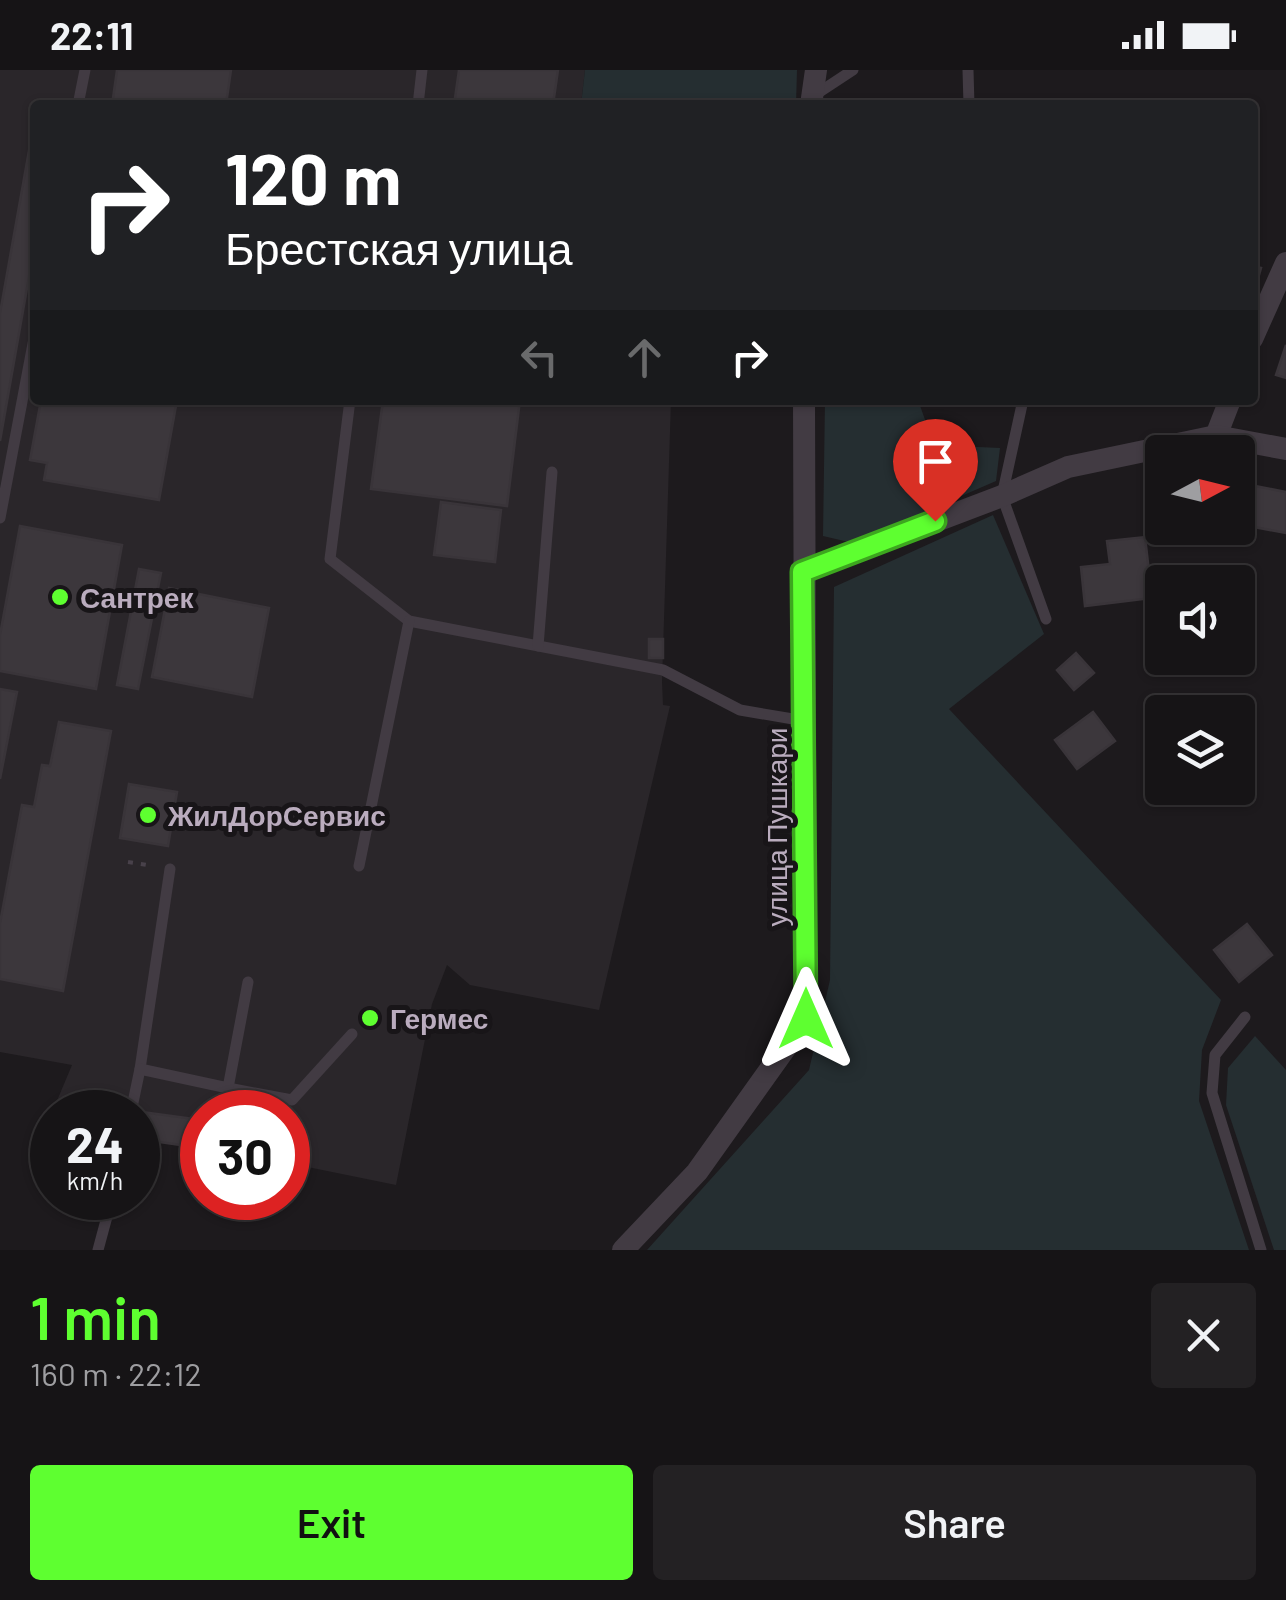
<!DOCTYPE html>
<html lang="en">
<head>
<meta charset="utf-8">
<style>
  :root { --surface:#161416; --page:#232123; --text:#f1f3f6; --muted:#9e9ea1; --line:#353335; --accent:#5eff30 }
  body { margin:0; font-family:Barlow,sans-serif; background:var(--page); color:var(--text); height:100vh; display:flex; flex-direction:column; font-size:38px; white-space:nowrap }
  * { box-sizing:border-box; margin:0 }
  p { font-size:32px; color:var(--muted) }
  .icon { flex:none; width:55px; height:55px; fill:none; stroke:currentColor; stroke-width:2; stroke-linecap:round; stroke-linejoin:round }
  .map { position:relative; height:1180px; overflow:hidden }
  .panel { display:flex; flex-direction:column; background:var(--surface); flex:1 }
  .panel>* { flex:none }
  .top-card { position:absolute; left:30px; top:30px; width:1228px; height:305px; border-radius:10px; box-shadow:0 2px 8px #0004,0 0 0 2px var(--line); background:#202124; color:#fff; overflow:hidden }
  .needle { width:65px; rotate:83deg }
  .fabs { position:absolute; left:1145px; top:365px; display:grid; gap:20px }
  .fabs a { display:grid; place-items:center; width:110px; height:110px; border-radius:10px; background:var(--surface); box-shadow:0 2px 8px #0004,0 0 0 2px var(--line); font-size:50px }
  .speed { position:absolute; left:30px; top:1020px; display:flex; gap:20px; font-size:50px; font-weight:700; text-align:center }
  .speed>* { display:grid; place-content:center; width:130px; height:130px; border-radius:50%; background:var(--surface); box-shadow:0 2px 8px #0004,0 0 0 2px var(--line); line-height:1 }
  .speed small { font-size:25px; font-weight:400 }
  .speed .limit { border:15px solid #d22; background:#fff; color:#111 }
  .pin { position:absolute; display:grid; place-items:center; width:85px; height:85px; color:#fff; margin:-102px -42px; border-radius:50% 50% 50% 0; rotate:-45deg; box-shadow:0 0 10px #0007 }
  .pin .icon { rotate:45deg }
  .me { position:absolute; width:110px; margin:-55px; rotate:0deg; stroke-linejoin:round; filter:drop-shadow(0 0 8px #0008) }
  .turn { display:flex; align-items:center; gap:35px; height:210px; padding:0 30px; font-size:45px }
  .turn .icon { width:130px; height:130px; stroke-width:2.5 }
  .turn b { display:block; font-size:70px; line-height:85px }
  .lanes { display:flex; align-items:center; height:95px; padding:0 30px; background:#0003; justify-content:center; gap:50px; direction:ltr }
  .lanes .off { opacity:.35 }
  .round { display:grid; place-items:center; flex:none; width:105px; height:105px; border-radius:10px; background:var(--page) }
  .overview { display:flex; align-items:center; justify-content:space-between; height:170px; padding:0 30px }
  h1 { font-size:60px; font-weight:600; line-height:75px; color:var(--accent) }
  .cta { display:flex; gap:20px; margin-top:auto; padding:20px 30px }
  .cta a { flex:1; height:115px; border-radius:10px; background:var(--accent); color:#111; font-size:40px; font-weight:600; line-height:115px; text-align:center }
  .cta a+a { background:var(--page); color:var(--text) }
  .status { display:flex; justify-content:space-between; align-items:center; height:70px; padding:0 50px; background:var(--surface); direction:ltr }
  .status svg { height:28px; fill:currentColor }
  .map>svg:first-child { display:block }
  .built { fill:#2a262a }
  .green { fill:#252e31 }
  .building { fill:#3c373c; stroke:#393439; stroke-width:2.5 }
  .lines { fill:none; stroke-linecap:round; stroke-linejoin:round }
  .path { stroke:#48414a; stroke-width:4; stroke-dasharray:5 8; stroke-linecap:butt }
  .lane { stroke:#423b43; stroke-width:11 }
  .street { stroke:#423b43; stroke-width:22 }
  .route-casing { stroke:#3da61f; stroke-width:25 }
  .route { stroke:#5eff30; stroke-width:18 }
  .poi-dot { fill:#5eff30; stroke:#181518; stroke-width:4 }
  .labels { text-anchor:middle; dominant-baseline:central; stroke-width:10; stroke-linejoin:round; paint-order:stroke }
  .poi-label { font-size:28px; font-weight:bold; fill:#baacbe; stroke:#181518; text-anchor:start }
  .street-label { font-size:28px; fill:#baacbe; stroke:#181518 }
</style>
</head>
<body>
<div class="status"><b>22:11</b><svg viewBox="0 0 49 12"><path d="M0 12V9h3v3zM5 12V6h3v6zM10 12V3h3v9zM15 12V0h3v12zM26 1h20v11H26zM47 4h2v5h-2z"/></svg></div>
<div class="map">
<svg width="1286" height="1180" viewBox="0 0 1286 1180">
  <rect width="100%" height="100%" fill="#1d1a1d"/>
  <polygon class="built" points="0,0 585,0 581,35 35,35 35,330 671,330 662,612 663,635 670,636 599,940 470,915 447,895 432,934 396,1115 288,1093 288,1042 202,1042 202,1078 138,1069 138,1042 51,1045 72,995 0,982"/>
  <g class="green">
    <polygon points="585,0 797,0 796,35 581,35"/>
    <polygon points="825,330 918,330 934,375 1000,378 996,411 853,473 823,466"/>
    <polygon points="993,445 1044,564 949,639 1221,930 1202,980 1199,1031 1249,1180 647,1180 809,1000 830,910 834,517"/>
    <polygon points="1255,966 1286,1000 1286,1180 1274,1180 1226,1035 1228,998"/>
  </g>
  <g class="building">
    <polygon points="117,0 231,0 226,35 112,35"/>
    <polygon points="459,0 558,0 553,35 454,35"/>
    <polygon points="30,75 35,76 35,173 0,371 0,243"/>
    <polygon points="1252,196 1261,198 1252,230"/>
    <polygon points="1286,275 1286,308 1276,305"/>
    <polygon points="41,330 177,330 159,430 44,410 47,393 30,390"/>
    <polygon points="383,330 520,330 507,436 371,419"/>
    <polygon points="1245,414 1286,422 1286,463 1238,454"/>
    <polygon points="441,432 501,440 495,492 434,485"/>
    <polygon points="20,456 122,475 96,619 0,601 0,565"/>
    <polygon points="1145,467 1152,528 1085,536 1081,497 1110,494 1107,471"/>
    <polygon points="139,499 161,503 138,619 117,615"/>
    <polygon points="169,518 269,538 252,627 152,607"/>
    <rect x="649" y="569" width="14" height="19"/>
    <polygon points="1076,583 1094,603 1074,620 1057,600"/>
    <polygon points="0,619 17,622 0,709"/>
    <polygon points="1093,642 1115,671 1077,699 1055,670"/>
    <polygon points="59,652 111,661 63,921 0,909 0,853 22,735 34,737 42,695 50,696"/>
    <polygon points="129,714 177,722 168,776 120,768"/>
    <polygon points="1247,854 1272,885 1239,912 1214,880"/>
    <polygon points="142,1042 202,1050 202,1078 138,1069"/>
  </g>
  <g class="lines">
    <polyline class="path" points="128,792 153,796"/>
    <g class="lane">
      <polyline points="968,0 969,35"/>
      <polyline points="815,25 853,0"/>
      <polyline points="78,35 85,0"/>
      <polyline points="418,35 422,0"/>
      <polyline points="350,330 330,489 409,551 663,600 740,640 805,651"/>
      <polyline points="1023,330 1002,426 1046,549"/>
      <polyline points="0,448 35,263"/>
      <polyline points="538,576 552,402"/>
      <polyline points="359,796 409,551"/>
      <polyline points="1245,947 1215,985 1212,1023 1261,1180"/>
      <polyline points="140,999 170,799"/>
      <polyline points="228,1018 292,1030 352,964"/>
      <polyline points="131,1042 140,999 228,1018 248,912"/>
      <polyline points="98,1180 112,1128"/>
    </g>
    <g class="street">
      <polyline points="811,35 816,0"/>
      <polyline points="1252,269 1286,193"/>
      <polyline points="1216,366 1230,330"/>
      <polyline points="802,502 1002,426 1068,397 1216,366 1286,379"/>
      <polyline points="623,1180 697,1102 806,949 804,330"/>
    </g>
  </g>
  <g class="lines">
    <defs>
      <polyline id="route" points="806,949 802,502 935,451"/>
    </defs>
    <use href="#route" class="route-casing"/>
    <use href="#route" class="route"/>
  </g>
  <g class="poi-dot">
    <circle cx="60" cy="527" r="10"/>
    <circle cx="148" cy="745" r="10"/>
    <circle cx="370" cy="948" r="10"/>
  </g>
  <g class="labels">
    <g class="poi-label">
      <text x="80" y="527">Сантрек</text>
      <text x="168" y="745">ЖилДорСервис</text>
      <text x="390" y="948">Гермес</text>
    </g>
    <g class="street-label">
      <text transform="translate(776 757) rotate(-90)">улица Пушкари</text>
    </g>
  </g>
</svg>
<div class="fabs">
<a><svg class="needle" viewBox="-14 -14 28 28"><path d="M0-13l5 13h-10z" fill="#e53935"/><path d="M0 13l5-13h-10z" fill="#9e9ea1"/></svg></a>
<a><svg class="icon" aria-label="sound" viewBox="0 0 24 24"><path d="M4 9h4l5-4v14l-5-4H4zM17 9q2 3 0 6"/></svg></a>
<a><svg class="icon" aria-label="layers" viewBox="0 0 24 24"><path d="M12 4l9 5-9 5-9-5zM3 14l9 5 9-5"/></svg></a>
</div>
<div class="speed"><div>24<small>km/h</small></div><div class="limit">30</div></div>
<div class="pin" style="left:935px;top:451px;background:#d93025"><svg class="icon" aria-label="arrive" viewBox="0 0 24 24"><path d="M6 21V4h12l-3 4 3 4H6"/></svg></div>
<svg class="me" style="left:806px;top:949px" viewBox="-20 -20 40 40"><path d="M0-17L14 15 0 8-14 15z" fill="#5eff30" stroke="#fff" stroke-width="4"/></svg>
<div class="top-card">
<div class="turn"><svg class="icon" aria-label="right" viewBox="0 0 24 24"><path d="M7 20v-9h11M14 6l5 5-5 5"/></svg><div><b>120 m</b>Брестская улица</div></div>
<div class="lanes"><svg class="icon off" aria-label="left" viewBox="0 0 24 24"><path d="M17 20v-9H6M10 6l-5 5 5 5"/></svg><svg class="icon off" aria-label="ahead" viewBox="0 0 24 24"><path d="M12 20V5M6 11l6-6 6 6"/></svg><svg class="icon" aria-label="right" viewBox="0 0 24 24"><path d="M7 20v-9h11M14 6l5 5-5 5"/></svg></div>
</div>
</div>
<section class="panel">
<div class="overview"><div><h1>1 min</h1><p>160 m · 22:12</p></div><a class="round"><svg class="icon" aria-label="close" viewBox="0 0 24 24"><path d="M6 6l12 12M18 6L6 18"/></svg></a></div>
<div class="cta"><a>Exit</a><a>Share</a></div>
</section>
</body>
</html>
